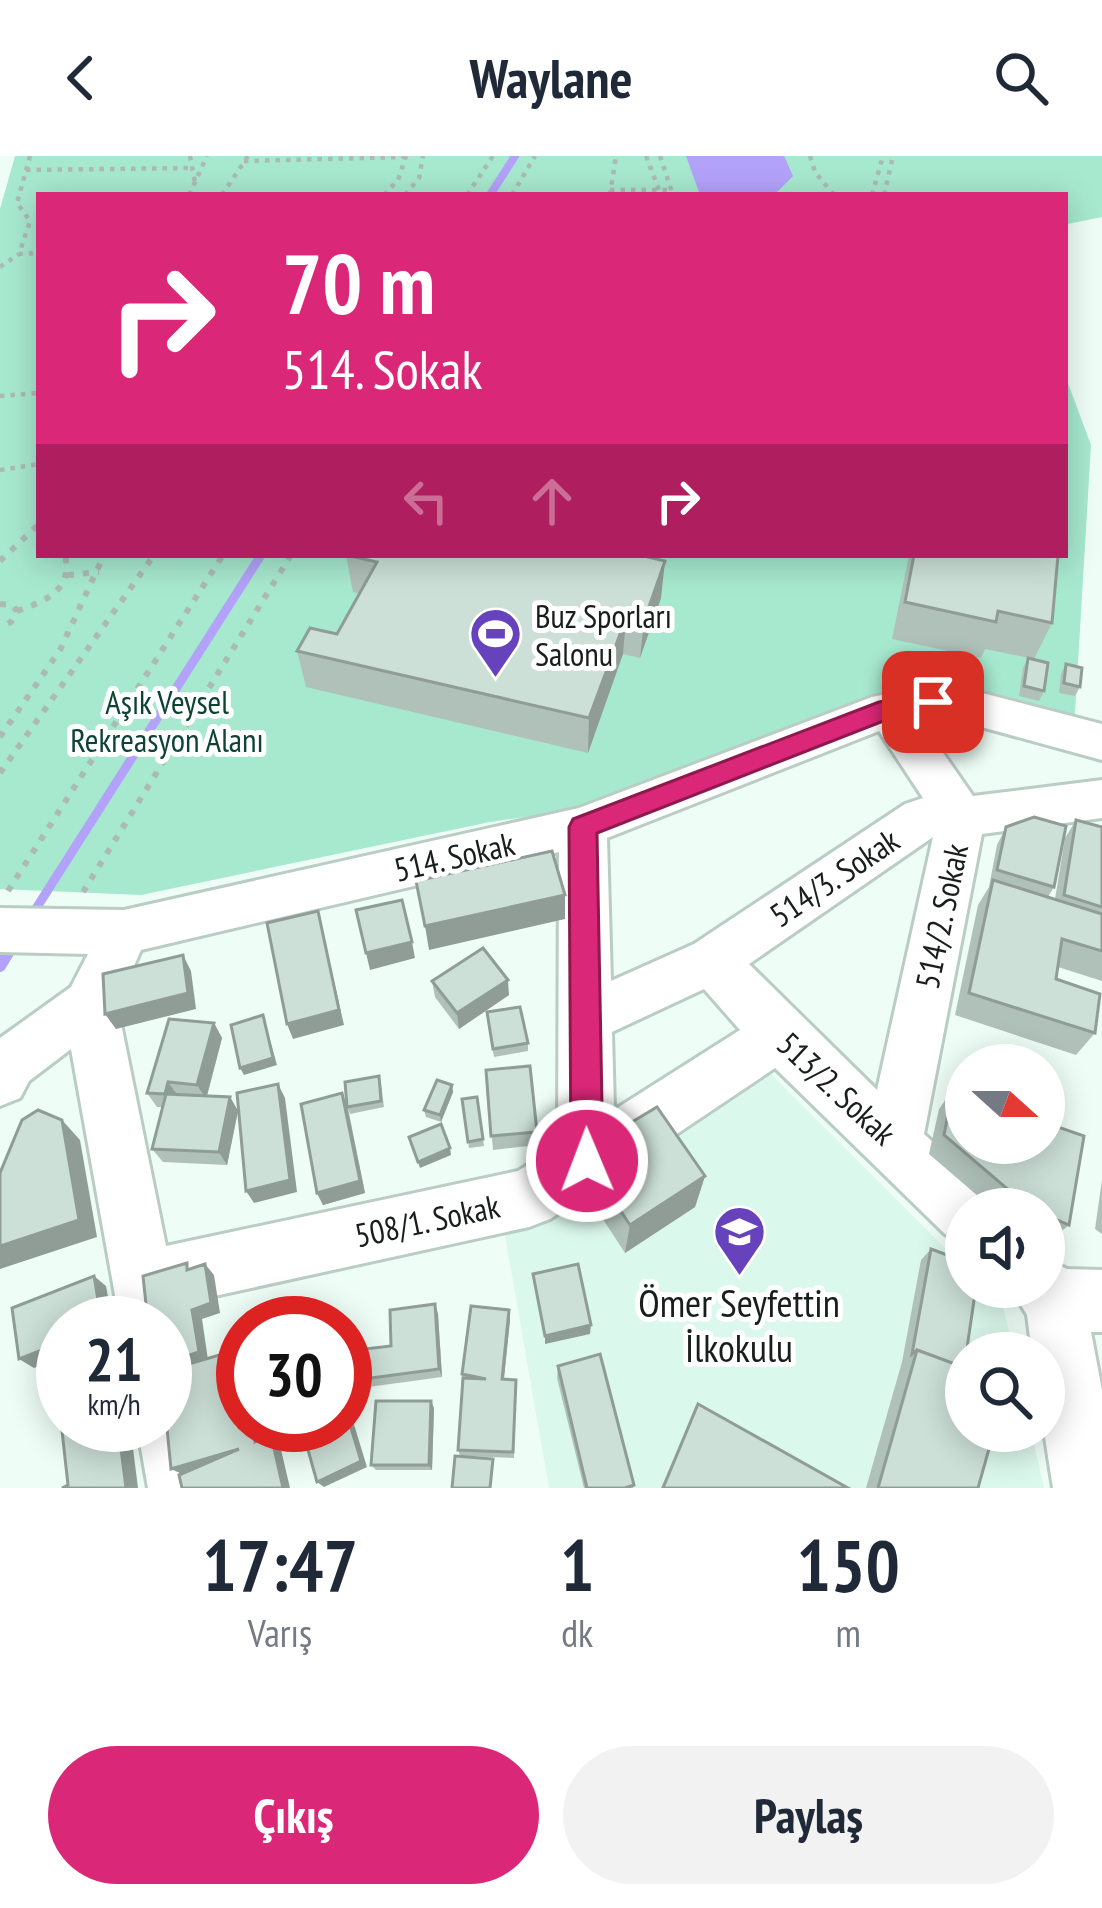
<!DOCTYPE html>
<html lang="tr">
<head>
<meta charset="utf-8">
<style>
  :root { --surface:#fff; --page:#f2f2f3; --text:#1f2937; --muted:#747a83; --accent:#db2777 }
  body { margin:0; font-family:"PT Sans Narrow",sans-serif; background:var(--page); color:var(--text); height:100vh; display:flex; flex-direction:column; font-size:45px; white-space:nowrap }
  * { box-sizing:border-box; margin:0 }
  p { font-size:39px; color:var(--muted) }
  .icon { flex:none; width:66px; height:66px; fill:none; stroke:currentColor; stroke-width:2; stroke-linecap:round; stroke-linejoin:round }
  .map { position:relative; height:1332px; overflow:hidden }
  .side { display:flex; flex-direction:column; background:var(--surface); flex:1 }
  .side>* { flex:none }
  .top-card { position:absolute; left:36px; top:36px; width:1032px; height:366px; border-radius:0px; box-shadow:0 6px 30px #0003; background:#db2777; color:#fff; overflow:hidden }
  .needle { width:78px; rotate:111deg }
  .tools { position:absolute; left:945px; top:888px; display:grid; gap:24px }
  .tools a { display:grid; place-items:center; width:120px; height:120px; border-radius:50%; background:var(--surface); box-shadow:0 6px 30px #0003; font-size:60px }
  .speed { position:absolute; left:36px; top:1140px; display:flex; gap:24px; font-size:60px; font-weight:700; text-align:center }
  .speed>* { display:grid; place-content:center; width:156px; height:156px; border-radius:50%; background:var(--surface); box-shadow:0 6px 30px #0003; line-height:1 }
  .speed small { font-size:30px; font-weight:400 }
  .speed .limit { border:18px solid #d22; background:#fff; color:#111 }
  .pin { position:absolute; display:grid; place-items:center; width:102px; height:102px; color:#fff; margin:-51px; border-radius:24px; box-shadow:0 6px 18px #0006 }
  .me { position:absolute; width:132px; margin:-66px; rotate:359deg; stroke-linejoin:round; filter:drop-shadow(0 0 9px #0008) }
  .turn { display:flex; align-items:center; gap:42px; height:252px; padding:0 48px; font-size:54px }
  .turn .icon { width:156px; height:156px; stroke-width:2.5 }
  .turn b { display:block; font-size:84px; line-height:102px }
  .lanes { display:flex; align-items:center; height:114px; padding:0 48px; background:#0003; justify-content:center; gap:60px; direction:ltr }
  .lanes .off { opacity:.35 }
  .eta { display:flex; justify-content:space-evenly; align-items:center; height:204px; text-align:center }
  .eta b { font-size:72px; font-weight:600; line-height:84px }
  .primary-button { display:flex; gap:24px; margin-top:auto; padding:24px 48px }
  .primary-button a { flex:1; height:138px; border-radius:72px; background:var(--accent); color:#fff; font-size:48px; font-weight:600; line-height:138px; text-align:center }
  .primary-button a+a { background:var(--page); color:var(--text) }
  header { display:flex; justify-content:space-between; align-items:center; height:156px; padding:0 48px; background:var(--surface); font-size:54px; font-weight:600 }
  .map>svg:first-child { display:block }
  .built { fill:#dbf8ec }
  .green { fill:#a7e9cf }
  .water { fill:#b3a2fa }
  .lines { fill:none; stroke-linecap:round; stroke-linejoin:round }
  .stream-far2 { stroke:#b3a2fa; stroke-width:8 }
  .stream-far1 { stroke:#b3a2fa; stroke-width:9 }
  .stream { stroke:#b3a2fa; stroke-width:12 }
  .minor-casing { stroke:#bacdc5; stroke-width:6 }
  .path-far1 { stroke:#acbab4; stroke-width:4.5; stroke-dasharray:4.5 6; stroke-linecap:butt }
  .path { stroke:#acbab4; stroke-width:6; stroke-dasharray:6 9; stroke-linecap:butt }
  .minor { fill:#fff; fill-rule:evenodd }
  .wall { fill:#afc1b9 }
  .shaded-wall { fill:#8f9d96 }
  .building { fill:#cce0d7; stroke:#8f9d96; stroke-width:3 }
  .route { fill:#db2777; stroke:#8e194d; stroke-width:3 }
  .labels { text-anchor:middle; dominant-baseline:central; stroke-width:10; stroke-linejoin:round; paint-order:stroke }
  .poi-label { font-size:33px; fill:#171e1b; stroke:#fff; text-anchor:start }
  .park-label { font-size:33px; fill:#0d4333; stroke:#fff }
  .street-label { font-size:33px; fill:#171e1b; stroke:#fff }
  .near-poi-label { font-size:39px; fill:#171e1b; stroke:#fff }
</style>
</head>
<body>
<header><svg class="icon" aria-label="back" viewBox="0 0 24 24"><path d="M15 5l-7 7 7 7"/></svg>Waylane<svg class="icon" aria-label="search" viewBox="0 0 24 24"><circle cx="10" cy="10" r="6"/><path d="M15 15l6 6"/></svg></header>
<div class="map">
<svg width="1102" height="1332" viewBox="0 0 1102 1332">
  <rect width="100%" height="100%" fill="#eefef7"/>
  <polygon class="built" points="757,904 966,1113 966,1131 984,1131 1003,1150 1014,1197 966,1197 966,1275 1031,1275 1044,1332 549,1332 503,1068"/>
  <polygon class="green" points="15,0 1102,0 1102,61 1068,68 1065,83 1065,39 39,39 39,399 1065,399 1065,219 1091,289 1074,574 963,538 621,647 490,666 141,739 0,733 0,53"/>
  <polygon class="water" points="686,0 784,0 793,20 774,39 700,39"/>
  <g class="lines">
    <polyline class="stream-far2" points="490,39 515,0"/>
    <polyline class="stream-far1" points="30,762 261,399"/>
    <polyline class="stream" points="0,810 14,787"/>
    <defs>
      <g id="minor">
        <path d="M933,529L963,532L1102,568V604L963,566L921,565L973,640L1102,624V662L982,678L924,978L987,1036L994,1053H966V1087L945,1078L775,912L550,1063L529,1071L178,1148L182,1167L173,1189L165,1192V1167H120L71,893L29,925L20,942L0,950V882L71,831L88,798L0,796V752L124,754L579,652L872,541ZM879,575L923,642L905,648L694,788L611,825L607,682ZM933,681L877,934L749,808ZM559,696L558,990L518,1015L166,1090L117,848L141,794ZM704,833L740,874L614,954L612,876Z"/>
        <polygon points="1044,1102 1067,1113 1102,1114 1102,1176 1091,1176 1102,1234 1102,1332 1053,1332 1044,1275 1044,1197 1032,1197 1027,1159 1010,1131 1044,1131"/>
        <polygon points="165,1213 188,1222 197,1245 214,1332 148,1332 137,1269 165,1269"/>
      </g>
    </defs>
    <use href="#minor" class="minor-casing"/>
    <g class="path-far1">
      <polyline points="30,0 17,47 30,65 19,98 39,97"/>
      <polyline points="190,0 195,26"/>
      <polyline points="646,0 661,39"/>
      <polyline points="660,0 673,39"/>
      <polyline points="810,0 815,16 834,39"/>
      <polyline points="244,5 405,1"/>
      <polyline points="26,14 190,12"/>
      <polyline points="610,34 672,34"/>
      <polyline points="189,39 207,0"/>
      <polyline points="222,39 248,0"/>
      <polyline points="384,39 398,24 406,0"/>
      <polyline points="405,39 419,22 423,0"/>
      <polyline points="467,39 493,0"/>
      <polyline points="512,39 535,0"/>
      <polyline points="610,39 616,0"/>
      <polyline points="872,39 883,0"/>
      <polyline points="884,39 893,0"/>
      <polyline points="0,111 19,98"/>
      <polyline points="0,240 39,237"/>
      <polyline points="0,314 39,308"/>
    </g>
    <g class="path">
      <polyline points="0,405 39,368"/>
      <polyline points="68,419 99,416"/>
      <polyline points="0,448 12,449 17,455 11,466 0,471"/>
      <path d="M17,455C46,445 73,434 65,399"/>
      <polyline points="0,581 60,494 104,399"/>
      <polyline points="0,617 154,399"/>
      <polyline points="8,735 223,399"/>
      <polyline points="83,736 291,399"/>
    </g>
    <use href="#minor" class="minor"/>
  </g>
  <g class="wall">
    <polygon points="346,399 657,403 661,442 640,502 623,498 588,597 306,531 297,495 337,478 359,438 353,436"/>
    <polygon points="909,399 1058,399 1052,467 1034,503 985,493 981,502 892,483"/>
    <polygon points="1028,502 1044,535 1039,545 1019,540 1023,512"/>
    <polygon points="1066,508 1080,531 1075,540 1059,537 1061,518"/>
    <polygon points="1076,664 1102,671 1102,825 1058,811 1056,823 1095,877 1076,899 955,859 978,749 989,731 997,689 1006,671 1054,731 1048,741 1055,743 1065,682"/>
    <polygon points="432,825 509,839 459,873 435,841"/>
    <polygon points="487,856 528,887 528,895 494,901"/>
    <polygon points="214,867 222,882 207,940 230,941 238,955 227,1009 163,1006 152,993 163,951 157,951 147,937"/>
    <polygon points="486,914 537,976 537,989 493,994"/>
    <polygon points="381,927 384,951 350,958 348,952 365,1037 323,1049 317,1037 342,937 347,950"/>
    <polygon points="452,929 453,936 441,966 426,961 424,954"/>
    <polygon points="953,933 1069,1069 1049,1085 1044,1083 1044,1053 993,1053 929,998 939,953"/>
    <polygon points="477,941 484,990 469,992 462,943"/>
    <polygon points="582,996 705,1020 695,1051 625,1097 580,1028"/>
    <polygon points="1102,1024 1102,1078 1095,1073"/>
    <polygon points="931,1093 964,1212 978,1332 866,1332 902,1206 921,1104"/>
    <polygon points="435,1148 438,1158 442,1221 361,1232 356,1224"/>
    <polygon points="509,1154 510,1164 504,1223 516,1224 514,1302 460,1300 458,1294 462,1218"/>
    <polygon points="558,1210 634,1329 633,1332 584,1332 557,1222"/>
    <polygon points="698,1248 848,1332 661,1332"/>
    <polygon points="434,1252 432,1314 376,1314 371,1309"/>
  </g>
  <g class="shaded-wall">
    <polygon points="665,405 661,442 640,502 644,465"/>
    <polygon points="626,462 623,498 588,597 589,562"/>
    <polygon points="565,739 565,763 429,794 425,770"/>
    <polygon points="318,755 344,869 293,883 287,868"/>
    <polygon points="412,786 415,802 370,814 366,797"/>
    <polygon points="183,799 191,815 196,853 116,873 105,858"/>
    <polygon points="508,824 509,839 459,873 457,857"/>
    <polygon points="263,859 277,909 244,919 240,912"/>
    <polygon points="214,867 222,882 206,943 197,929"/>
    <polygon points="168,926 178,940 165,938"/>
    <polygon points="278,928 285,942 297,1036 254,1047 246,1035"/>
    <polygon points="452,929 453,936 441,966 440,959"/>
    <polygon points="342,937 347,950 365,1037 323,1049 317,1037"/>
    <polygon points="230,941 238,955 227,1009 219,996"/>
    <polygon points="62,964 80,984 97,1081 0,1113 0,1090"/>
    <polygon points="450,992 451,999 420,1012 418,1006"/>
    <polygon points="705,1020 695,1051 625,1097 630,1069"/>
    <polygon points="205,1108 214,1119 220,1157 202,1163 208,1204 165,1218 165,1207 192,1154"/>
    <polygon points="94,1120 106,1130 113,1167 102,1167"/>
    <polygon points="435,1148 438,1158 442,1221 439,1213"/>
    <polygon points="509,1154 510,1164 503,1231 502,1223"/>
    <polygon points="591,1169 590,1178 545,1188 545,1180"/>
    <polygon points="63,1186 63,1200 34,1212 19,1203"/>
    <polygon points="345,1239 367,1311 324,1331 317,1326 345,1252"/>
    <polygon points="431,1245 434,1252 432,1314 429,1309"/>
    <polygon points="118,1269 130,1269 138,1332 126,1332"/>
    <polygon points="253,1269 261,1269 264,1292 255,1286"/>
    <polygon points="271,1279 279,1285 290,1332 283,1332"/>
    <polygon points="239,1293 182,1318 171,1313"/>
  </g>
  <g class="building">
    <polygon points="346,399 649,399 648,401 665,405 644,465 626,462 589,562 297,495 310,472 337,478 377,406"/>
    <polygon points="914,399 1058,399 1052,467 998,455 996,466 905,446"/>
    <polygon points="1028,502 1048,507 1044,535 1024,530"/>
    <polygon points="1066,508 1082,512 1080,531 1064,527"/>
    <polygon points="1034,661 1066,670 1054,731 997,714 1006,671"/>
    <polygon points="1076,664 1102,671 1102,751 1064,739"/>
    <polygon points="552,695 565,739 425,770 416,725"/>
    <polygon points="993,724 1102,758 1102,795 1062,783 1056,823 1100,838 1095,877 969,837"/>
    <polygon points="402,744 412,786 366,797 356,754"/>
    <polygon points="318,755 339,854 287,868 267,767"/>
    <polygon points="483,792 508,824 457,857 432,825"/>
    <polygon points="183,799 188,837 105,858 103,818"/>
    <polygon points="520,851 528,887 493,893 487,856"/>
    <polygon points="263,859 273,902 240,912 231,869"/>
    <polygon points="169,863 214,867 197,929 168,926 165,938 147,937"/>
    <polygon points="530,910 537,976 491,980 486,914"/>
    <polygon points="379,920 381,945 347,951 345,926"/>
    <polygon points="437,924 452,929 440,959 424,954"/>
    <polygon points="278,928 290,1024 246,1035 237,937"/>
    <polygon points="953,933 966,937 966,987 1044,987 1044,966 1084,980 1069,1069 1044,1058 1044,1053 1031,1053 944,979"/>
    <polygon points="342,937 360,1025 317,1037 301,948"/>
    <polygon points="166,938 230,941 219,996 152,993"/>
    <polygon points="477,941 483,983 468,986 462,943"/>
    <polygon points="657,951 705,1020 630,1069 582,996"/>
    <polygon points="38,954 62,964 79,1064 0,1090 0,1017 22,964"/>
    <polygon points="441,968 450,992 418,1006 409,981"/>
    <polygon points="931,1093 966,1106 966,1131 976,1131 964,1212 917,1194 912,1198"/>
    <polygon points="187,1107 187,1114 205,1108 211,1147 192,1154 199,1196 165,1207 165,1167 148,1167 143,1120"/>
    <polygon points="578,1108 591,1169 545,1180 533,1118"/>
    <polygon points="94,1120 102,1167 63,1167 63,1186 19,1203 12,1152"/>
    <polygon points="435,1148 439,1213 356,1224 356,1194 391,1190 390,1154"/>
    <polygon points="471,1150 509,1154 502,1223 516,1224 513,1296 458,1294 463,1222 486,1223 462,1218"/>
    <polygon points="322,1151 326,1167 297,1167 295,1161"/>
    <polygon points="243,1192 243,1269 253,1269 255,1286 271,1279 283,1332 182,1332 179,1319 239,1293 171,1313 165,1252 165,1215"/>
    <polygon points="917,1194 966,1212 966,1275 994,1275 978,1332 878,1332"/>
    <polygon points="600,1198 634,1329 625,1332 587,1332 558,1210"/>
    <polygon points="63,1218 63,1269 118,1269 126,1332 62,1332 68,1329 56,1220"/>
    <polygon points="376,1245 431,1245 429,1309 371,1309"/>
    <polygon points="698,1248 848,1332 663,1332"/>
    <polygon points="345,1252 361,1305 317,1326 301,1269 345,1269"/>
    <polygon points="455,1300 493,1303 490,1332 452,1332"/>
  </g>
  <polygon class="route" points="933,536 942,539 945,546 942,553 891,562 597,677 603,1005 599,1016 587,1021 576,1016 571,1005 569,671 573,663 879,546"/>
  <defs>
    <symbol id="stadium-pin" viewBox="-11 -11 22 30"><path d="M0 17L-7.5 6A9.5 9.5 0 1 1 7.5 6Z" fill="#6643bc" stroke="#fff"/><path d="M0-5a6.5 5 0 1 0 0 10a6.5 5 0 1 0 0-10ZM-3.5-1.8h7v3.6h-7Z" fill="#fff"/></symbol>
    <symbol id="school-pin" viewBox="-11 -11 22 30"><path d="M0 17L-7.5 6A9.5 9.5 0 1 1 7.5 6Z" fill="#6643bc" stroke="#fff"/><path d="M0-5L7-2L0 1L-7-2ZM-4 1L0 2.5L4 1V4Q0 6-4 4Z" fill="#fff"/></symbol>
  </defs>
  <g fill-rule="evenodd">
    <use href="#stadium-pin" x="466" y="448" width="59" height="81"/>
    <use href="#school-pin" x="710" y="1046" width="59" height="81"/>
  </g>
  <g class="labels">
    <g class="poi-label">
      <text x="535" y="459">Buz Sporları<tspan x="535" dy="38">Salonu</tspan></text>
    </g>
    <g class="park-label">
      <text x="167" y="545">Aşık Veysel<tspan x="167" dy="38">Rekreasyon Alanı</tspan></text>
    </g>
    <g class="street-label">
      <text transform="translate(454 700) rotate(-13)">514. Sokak</text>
      <text transform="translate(834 721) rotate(-34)">514/3. Sokak</text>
      <text transform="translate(941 760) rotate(-78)">514/2. Sokak</text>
      <text transform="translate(837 932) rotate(43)">513/2. Sokak</text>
      <text transform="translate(427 1064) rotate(-12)">508/1. Sokak</text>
    </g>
    <g class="near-poi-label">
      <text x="739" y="1146">Ömer Seyfettin<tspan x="739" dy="45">İlkokulu</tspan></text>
    </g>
  </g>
</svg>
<div class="tools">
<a><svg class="needle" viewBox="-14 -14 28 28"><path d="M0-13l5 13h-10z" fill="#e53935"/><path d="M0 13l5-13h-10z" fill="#747a83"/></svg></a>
<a><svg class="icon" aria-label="sound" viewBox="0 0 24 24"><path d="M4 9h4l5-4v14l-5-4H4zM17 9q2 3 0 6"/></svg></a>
<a><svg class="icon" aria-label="search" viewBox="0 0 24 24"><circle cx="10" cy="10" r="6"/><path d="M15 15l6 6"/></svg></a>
</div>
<div class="speed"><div>21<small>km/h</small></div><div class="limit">30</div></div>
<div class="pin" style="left:933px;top:546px;background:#d93025"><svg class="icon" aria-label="arrive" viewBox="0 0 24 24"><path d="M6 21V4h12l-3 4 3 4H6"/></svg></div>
<svg class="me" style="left:587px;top:1005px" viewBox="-20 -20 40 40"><circle r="17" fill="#db2777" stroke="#fff" stroke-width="3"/><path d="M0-11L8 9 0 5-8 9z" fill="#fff"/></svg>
<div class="top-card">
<div class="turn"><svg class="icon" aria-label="right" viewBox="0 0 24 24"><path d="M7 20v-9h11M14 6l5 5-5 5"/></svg><div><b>70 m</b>514. Sokak</div></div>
<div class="lanes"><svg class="icon off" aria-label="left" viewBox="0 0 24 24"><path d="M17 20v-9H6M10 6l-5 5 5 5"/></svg><svg class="icon off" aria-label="ahead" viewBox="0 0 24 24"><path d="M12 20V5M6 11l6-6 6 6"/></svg><svg class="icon" aria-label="right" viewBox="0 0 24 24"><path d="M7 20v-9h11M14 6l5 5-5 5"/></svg></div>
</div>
</div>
<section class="side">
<div class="eta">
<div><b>17:47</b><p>Varış</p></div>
<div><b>1</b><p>dk</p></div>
<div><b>150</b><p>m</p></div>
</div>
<div class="primary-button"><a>Çıkış</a><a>Paylaş</a></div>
</section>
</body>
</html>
